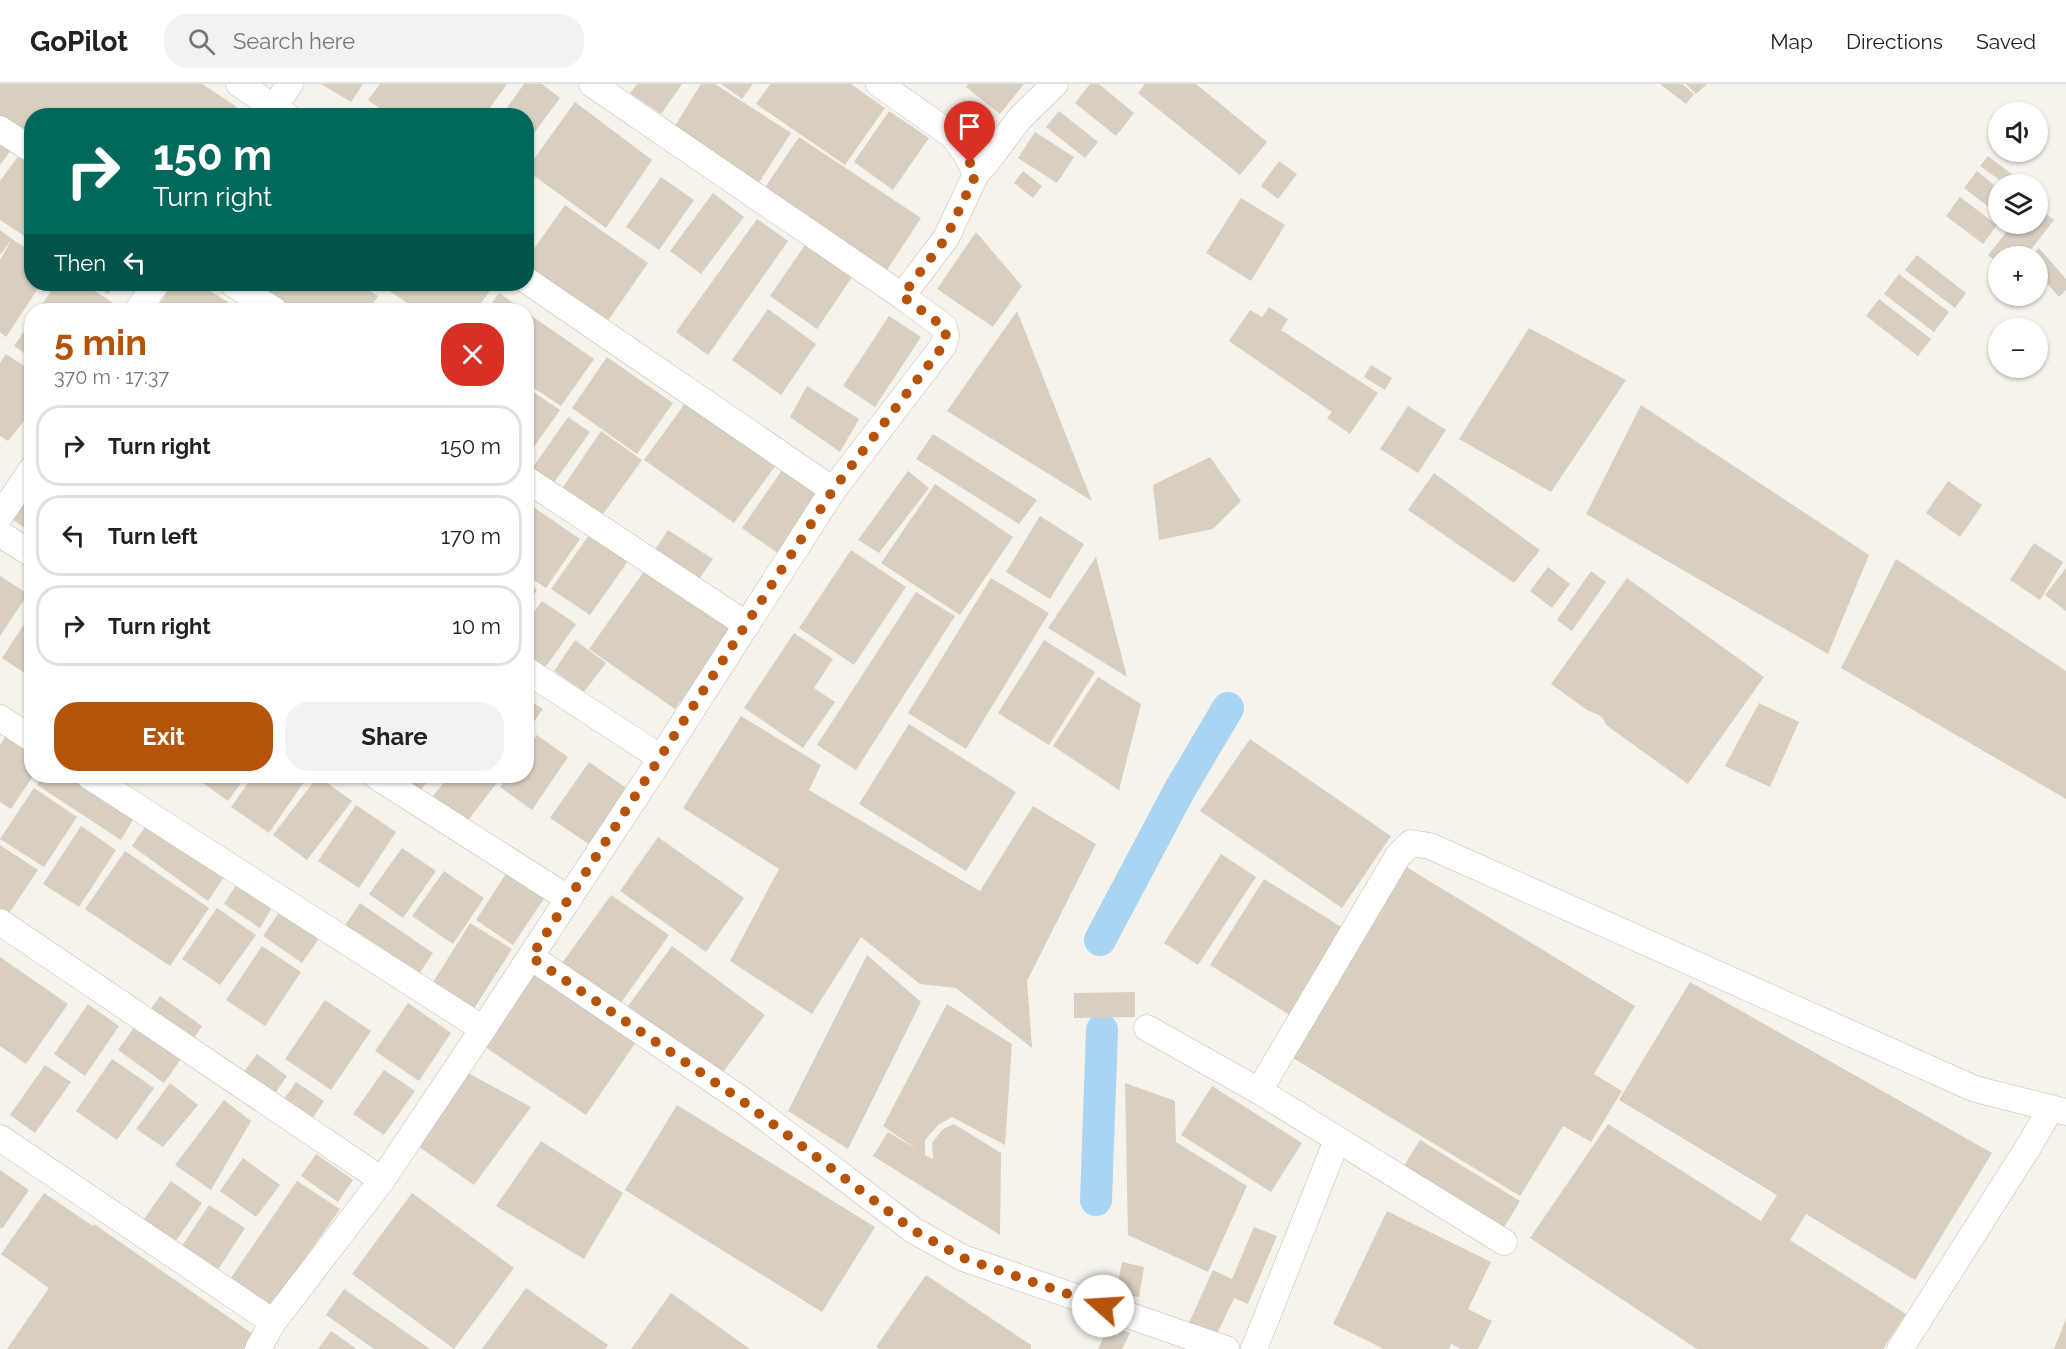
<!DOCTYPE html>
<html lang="en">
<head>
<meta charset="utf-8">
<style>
  :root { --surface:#fff; --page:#f2f2f2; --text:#222; --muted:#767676; --line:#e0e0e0; --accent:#b45309 }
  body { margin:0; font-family:Raleway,sans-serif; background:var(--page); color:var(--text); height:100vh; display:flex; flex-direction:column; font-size:22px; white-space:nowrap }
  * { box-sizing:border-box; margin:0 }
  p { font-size:20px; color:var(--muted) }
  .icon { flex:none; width:33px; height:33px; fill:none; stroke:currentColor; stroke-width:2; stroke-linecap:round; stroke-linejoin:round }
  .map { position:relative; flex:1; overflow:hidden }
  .sheet { position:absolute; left:24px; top:219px; width:510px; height:480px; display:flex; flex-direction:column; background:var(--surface); border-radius:24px; box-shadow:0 2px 4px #0004 }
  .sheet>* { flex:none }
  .hud { position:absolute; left:24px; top:24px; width:510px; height:183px; border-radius:24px; box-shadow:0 2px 4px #0004; background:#00695c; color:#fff; overflow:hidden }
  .tools { position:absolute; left:1988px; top:18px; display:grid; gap:12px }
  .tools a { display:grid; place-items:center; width:60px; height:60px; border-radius:50%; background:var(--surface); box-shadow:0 2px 4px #0004; font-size:30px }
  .pin { position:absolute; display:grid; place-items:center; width:51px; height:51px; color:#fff; margin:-62px -26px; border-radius:50% 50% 50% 0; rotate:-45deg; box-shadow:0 0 6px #0007 }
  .pin .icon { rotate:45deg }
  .me { position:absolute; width:66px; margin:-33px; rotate:289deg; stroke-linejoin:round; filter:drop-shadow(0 0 4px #0008) }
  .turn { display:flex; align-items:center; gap:21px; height:126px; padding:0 30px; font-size:27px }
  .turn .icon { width:78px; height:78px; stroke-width:2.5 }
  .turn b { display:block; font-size:42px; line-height:51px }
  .then { display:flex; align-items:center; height:57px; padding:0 30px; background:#0003; gap:12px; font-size:22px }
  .round { display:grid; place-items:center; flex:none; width:63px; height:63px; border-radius:24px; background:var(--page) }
  .head { display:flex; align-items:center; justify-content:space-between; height:102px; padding:0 30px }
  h1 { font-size:36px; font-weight:700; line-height:45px; color:var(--accent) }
  .action { display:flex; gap:12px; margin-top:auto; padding:12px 30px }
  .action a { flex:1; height:69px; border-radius:24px; background:var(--accent); color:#fff; font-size:24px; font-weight:700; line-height:69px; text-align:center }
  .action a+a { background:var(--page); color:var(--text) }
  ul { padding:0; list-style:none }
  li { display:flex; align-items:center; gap:18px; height:81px; margin:0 12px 9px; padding:0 18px; border:3px solid var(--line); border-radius:24px }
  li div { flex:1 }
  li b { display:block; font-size:22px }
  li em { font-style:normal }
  header { display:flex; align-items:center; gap:36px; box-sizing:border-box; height:84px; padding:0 30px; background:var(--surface); border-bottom:2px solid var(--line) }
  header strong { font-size:28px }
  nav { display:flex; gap:33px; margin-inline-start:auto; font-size:21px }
  .search { width:420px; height:54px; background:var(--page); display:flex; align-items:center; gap:15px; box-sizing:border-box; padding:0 21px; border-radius:24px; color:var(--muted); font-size:22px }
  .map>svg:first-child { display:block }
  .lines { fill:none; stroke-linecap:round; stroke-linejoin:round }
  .canal { stroke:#a9d4f2; stroke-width:32 }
  .building { fill:#d8cfc1 }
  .street-casing { stroke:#c2bbae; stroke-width:27 }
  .street { stroke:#fff; stroke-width:26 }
  .route { stroke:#b45309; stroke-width:10; stroke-dasharray:0 18 }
</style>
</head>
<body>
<header>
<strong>GoPilot</strong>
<div class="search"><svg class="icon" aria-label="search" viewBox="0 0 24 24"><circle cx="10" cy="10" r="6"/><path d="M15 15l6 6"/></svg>Search here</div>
<nav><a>Map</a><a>Directions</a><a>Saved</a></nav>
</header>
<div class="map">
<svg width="2066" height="1265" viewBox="0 0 2066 1265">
  <rect width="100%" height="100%" fill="#f6f3ec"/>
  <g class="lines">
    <g class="canal">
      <polyline points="1100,856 1179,707 1228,624"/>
      <polyline points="1096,1116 1102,946"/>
    </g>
  </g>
  <g class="building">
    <polygon points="0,0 202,0 237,23 231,32 32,32 32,57 0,36"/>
    <polygon points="321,0 363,0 351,18"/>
    <polygon points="380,0 507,0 484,32 390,32 368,16"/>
    <polygon points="524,0 542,0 560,14 526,60 526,32 501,32"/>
    <polygon points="637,0 682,0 661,30 630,9"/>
    <polygon points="701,0 715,0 791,49 756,103 671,48"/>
    <polygon points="721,0 753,0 742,15"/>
    <polygon points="770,0 851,0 885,24 845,81 756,20"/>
    <polygon points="968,0 1024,0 1000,30 966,3"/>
    <polygon points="1090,0 1099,0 1134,29 1116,52 1075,19"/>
    <polygon points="1145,0 1196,0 1267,58 1240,91 1138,9"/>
    <polygon points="1660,0 1682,0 1694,10 1686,20"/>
    <polygon points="1686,0 1707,0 1696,10"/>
    <polygon points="575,18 652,76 606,144 526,86"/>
    <polygon points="889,27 929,54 893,106 854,78"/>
    <polygon points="1059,27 1098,58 1085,74 1046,43"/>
    <polygon points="988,41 998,47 986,65 977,58"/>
    <polygon points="1035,48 1074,73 1057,99 1018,74"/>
    <polygon points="799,53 921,134 887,186 764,105"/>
    <polygon points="0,57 12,65 0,81"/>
    <polygon points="22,67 32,74 32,157 0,136 0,97"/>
    <polygon points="1988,72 2025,100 2005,100 1980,82"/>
    <polygon points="1279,77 1297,90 1278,115 1261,102"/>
    <polygon points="1023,87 1042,102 1033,114 1014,99"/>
    <polygon points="1977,87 1998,104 1998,130 1964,104"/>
    <polygon points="661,93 694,116 659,166 626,143"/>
    <polygon points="713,109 744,133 701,190 670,167"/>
    <polygon points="1960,113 1997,141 1983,160 1946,132"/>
    <polygon points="1241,114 1285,141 1251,197 1206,169"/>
    <polygon points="565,121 648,179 605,241 526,187 526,176"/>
    <polygon points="2037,123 2054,136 2026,172 1998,172 1998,179 1988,171 2013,140 2037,140"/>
    <polygon points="757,135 788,157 708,271 676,248"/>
    <polygon points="0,146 12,155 0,171"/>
    <polygon points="976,148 1022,202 993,243 937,205"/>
    <polygon points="12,155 32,168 32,200 41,200 6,253 0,248 0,176"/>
    <polygon points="805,161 852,193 817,245 770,212"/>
    <polygon points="2039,164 2066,195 2066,206 2059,213 2037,188 2037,172 2030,172"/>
    <polygon points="1917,171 1966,209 1955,224 1905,186"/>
    <polygon points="1899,190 1949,228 1934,248 1884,210"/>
    <polygon points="56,200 84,200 115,220 110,226 38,226"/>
    <polygon points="93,200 116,200 108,210"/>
    <polygon points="173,200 199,200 228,218 222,226 155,226"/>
    <polygon points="249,200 359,200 378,212 369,226 286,226"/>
    <polygon points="379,200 495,200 476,226 418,226"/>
    <polygon points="499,209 524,226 487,226"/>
    <polygon points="1998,212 2018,212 2020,213 2013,223"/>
    <polygon points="1879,215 1931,255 1918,272 1866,232"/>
    <polygon points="1269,223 1288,235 1281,246 1378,309 1350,350 1327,334 1332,328 1229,257 1250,226 1262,233"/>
    <polygon points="768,225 816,260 781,311 732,276"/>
    <polygon points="1017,227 1092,417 947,327"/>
    <polygon points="526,228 594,275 561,322 526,299"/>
    <polygon points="889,232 921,253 875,323 843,302"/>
    <polygon points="32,236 32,275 14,262"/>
    <polygon points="1529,244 1626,296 1551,408 1459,355"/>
    <polygon points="6,270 32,287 32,327 8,357 0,352 0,279"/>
    <polygon points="607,273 673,319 637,370 572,324"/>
    <polygon points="1371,281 1392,294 1385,306 1364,293"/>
    <polygon points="807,302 859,335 840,368 790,333"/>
    <polygon points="526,303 560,326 526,374"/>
    <polygon points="686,318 776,381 734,439 644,376"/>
    <polygon points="1641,321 1869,471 1828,570 1586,430"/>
    <polygon points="1408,322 1446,346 1418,389 1380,365"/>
    <polygon points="568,333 590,348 550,404 529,389"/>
    <polygon points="601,347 642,376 598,437 559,409"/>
    <polygon points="933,350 1037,416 1019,440 916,375"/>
    <polygon points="1210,373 1241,417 1213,445 1159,456 1153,401"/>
    <polygon points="782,386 823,415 782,472 742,444"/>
    <polygon points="908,387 929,404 879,469 858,456"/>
    <polygon points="1434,389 1540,466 1514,499 1408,426"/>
    <polygon points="1948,397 1982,421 1960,453 1926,429"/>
    <polygon points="32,398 32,448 8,433"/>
    <polygon points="935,400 1013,453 960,531 881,479"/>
    <polygon points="526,418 580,455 546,504 526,491"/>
    <polygon points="1040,432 1084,460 1050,515 1006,488"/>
    <polygon points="668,446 713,475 696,500 652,470"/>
    <polygon points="589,451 628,477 590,531 551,505"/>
    <polygon points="2034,459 2063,478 2040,516 2010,496"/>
    <polygon points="851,466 906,503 854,581 799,544"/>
    <polygon points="1096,473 1127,593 1048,544"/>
    <polygon points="1896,475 2066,587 2066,715 1841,584"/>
    <polygon points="647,483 734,543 675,625 589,565"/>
    <polygon points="1548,483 1570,500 1552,524 1530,507"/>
    <polygon points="2066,484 2066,527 2045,511"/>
    <polygon points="1591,487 1606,498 1572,547 1557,536"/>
    <polygon points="0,492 28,510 0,552"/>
    <polygon points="991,494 1049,529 966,665 908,629"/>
    <polygon points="1627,494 1764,593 1688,700 1606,641 1604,636 1599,631 1587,626 1551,600"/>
    <polygon points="526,499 537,506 526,522"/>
    <polygon points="916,508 955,532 856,686 817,661"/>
    <polygon points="542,517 576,540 540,591 526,581 526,539"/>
    <polygon points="32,528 32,594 2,574"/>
    <polygon points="794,549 833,575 814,604 835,618 803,664 744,624"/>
    <polygon points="575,556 606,579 584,608 554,587"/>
    <polygon points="1044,556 1095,588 1049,661 998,629"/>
    <polygon points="1098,593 1141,620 1119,706 1053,662"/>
    <polygon points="526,614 543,625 526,649"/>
    <polygon points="1759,619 1799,638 1770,703 1725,682"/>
    <polygon points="741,632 821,681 809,706 980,807 1033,722 1096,760 1027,897 1032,964 956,904 920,900 861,853 812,930 730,877 779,785 683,724"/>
    <polygon points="909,640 1016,708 966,787 859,720"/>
    <polygon points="9,647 32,662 33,692 11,725 0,718 0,661"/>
    <polygon points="537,651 568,673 532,726 500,703 508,692 526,692 526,665"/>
    <polygon points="1250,655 1391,752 1342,824 1200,727"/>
    <polygon points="589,678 629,706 590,761 550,734"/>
    <polygon points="43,692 74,692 135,732 121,756 37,701"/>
    <polygon points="193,692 246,692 228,717"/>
    <polygon points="253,692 302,692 306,695 269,749 231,723"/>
    <polygon points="318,692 352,717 307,776 273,751"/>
    <polygon points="384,692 431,692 416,713"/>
    <polygon points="449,692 502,692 466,739 433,712"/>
    <polygon points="34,704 77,733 44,783 0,755"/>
    <polygon points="356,721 396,748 359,804 318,777"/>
    <polygon points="147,740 227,789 208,817 132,762"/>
    <polygon points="81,742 116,766 79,823 43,800"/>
    <polygon points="658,753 744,814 706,868 620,807"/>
    <polygon points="0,761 38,786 5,835 0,832"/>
    <polygon points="402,764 436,787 403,834 369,810"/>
    <polygon points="125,767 209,824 170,882 85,825"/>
    <polygon points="1221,770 1256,793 1198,881 1164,859"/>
    <polygon points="1403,781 1635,922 1594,990 1622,1007 1591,1058 1563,1042 1520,1112 1288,971"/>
    <polygon points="509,785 547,810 513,861 476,836"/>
    <polygon points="444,787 484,814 453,860 412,832"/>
    <polygon points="240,795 275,819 260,844 224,820"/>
    <polygon points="1264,795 1348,847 1294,934 1210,881"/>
    <polygon points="611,811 669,851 618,923 560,882"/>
    <polygon points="360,819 433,869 417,893 344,843"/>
    <polygon points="217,824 256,851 220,901 182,875"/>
    <polygon points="282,824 322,850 302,879 263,852"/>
    <polygon points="470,839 512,865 473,926 432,900"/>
    <polygon points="262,862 301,888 265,942 226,916"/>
    <polygon points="672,862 765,931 721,991 628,922"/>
    <polygon points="867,871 921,918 848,1065 788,1027"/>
    <polygon points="0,873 68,920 26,980 0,962"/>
    <polygon points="534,890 636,958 586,1031 485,963"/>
    <polygon points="1690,898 1992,1069 1915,1196 1806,1130 1790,1156 1906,1230 1883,1265 1697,1265 1530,1154 1608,1040 1761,1137 1777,1111 1619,1016"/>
    <polygon points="1135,908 1135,933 1074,934 1074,909"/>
    <polygon points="160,912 202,942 191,959 148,929"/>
    <polygon points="325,916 371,947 331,1006 285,975"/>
    <polygon points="408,919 451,949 419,997 375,967"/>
    <polygon points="88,920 119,942 85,992 54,970"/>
    <polygon points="947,920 1012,960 1005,1061 952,1033 938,1041 925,1056 925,1071 933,1075 932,1059 943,1045 954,1040 1001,1069 1000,1151 873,1072 888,1048 918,1066 883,1042"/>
    <polygon points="135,942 181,975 164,999 118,966"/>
    <polygon points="257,970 287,992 274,1011 243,989"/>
    <polygon points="112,975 154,1004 117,1056 76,1027"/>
    <polygon points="45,981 71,998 35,1049 10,1031"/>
    <polygon points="384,986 415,1007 384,1051 353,1030"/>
    <polygon points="468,989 531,1023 474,1101 415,1060"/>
    <polygon points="296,998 324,1017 312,1035 284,1015"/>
    <polygon points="170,999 198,1021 163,1063 136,1045"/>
    <polygon points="1125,999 1175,1017 1176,1058 1247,1102 1208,1188 1128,1151"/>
    <polygon points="1212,1002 1302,1059 1271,1108 1181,1051"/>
    <polygon points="224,1016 251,1037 211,1106 175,1081"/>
    <polygon points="677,1021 875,1143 822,1228 625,1106"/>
    <polygon points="1420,1056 1520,1117 1502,1147 1402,1085"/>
    <polygon points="541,1057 623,1109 584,1175 496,1122"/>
    <polygon points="316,1070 353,1096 338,1118 301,1092"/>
    <polygon points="243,1074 280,1101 256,1133 220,1107"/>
    <polygon points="0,1086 29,1106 2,1145 0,1143"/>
    <polygon points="171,1097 202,1119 171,1164 139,1142"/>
    <polygon points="297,1097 340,1125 266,1229 226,1201"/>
    <polygon points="44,1109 93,1142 94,1140 253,1250 243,1265 7,1265 49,1204 1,1170"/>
    <polygon points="412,1109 514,1184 454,1265 352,1190"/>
    <polygon points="209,1121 245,1144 214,1192 178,1168"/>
    <polygon points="1387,1127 1491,1178 1468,1225 1492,1237 1478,1265 1461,1265 1451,1260 1449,1265 1384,1265 1333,1240"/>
    <polygon points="1254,1143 1277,1152 1248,1220 1234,1214 1215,1254 1188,1241 1213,1186 1232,1195"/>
    <polygon points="1122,1178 1144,1183 1139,1213 1116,1209"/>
    <polygon points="926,1191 1031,1261 1031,1265 879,1265 876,1263"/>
    <polygon points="526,1204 608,1261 605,1265 482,1265"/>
    <polygon points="344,1205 430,1265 374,1265 326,1231"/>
    <polygon points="671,1209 750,1265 631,1265"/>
    <polygon points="2066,1235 2066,1265 2054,1265"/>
    <polygon points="1110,1240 1130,1249 1122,1265 1098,1265"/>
    <polygon points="331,1247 357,1265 318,1265"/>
  </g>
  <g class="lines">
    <defs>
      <g id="street">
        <polyline points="239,0 287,32"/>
        <polyline points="592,0 902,212"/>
        <polyline points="879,0 952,51 965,68 976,90"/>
        <polyline points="268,32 290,0"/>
        <polyline points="0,45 32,66"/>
        <polyline points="526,196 833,406"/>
        <polyline points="233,200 274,226"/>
        <polyline points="138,226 156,200"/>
        <polyline points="526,395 747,541"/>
        <polyline points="0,432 32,385"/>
        <polyline points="0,450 32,470"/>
        <polyline points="526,586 661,674"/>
        <polyline points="0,634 32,655"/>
        <polyline points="89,692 483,945"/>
        <polyline points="376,692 569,815"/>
        <polyline points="0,838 382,1096"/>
        <polyline points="531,873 742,1016 913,1146 963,1174 1226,1265"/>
        <polyline points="1147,944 1259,1007"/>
        <polyline points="0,1054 273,1238"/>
        <polyline points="1504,1158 1259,1007 1398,772 1411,759 1430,762 1975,1005 2066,1028"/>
        <polyline points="258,1265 273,1238 382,1096 483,945 661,674 833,406 943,262 946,252 944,243 902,212 946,154 976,90 987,78 1020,34 1055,0"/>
        <polyline points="1254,1265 1337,1056"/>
        <polyline points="1900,1265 2029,1062 2051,1024"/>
      </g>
    </defs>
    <use href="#street" class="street-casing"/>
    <use href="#street" class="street"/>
  </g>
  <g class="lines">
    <polyline class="route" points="970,79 976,90 946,154 902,212 944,243 946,252 943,262 833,406 531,873 741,1016 913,1146 963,1174 1103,1222"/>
  </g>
</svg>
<div class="tools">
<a><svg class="icon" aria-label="sound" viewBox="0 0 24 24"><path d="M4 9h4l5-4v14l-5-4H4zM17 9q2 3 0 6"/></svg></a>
<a><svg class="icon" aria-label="layers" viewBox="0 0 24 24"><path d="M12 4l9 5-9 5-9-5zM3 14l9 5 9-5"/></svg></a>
<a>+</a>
<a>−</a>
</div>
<div class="pin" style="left:970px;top:79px;background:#d93025"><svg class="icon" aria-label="arrive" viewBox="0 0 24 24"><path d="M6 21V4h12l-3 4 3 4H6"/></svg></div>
<svg class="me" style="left:1103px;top:1222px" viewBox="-20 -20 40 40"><circle r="19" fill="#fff"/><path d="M0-13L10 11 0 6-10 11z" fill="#b45309"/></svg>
<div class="hud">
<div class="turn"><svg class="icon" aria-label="right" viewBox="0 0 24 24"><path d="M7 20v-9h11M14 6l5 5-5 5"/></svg><div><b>150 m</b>Turn right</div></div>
<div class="then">Then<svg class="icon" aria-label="left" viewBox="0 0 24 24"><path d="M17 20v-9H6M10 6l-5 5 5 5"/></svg></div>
</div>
<section class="sheet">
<div class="head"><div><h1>5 min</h1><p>370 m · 17:37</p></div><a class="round" style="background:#d93025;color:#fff"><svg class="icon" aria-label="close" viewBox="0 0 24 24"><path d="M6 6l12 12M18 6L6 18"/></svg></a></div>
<ul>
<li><svg class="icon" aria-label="right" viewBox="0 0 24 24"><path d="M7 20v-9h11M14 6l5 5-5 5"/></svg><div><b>Turn right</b></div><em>150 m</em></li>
<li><svg class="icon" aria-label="left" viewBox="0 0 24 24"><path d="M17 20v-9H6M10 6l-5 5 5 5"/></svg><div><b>Turn left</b></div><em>170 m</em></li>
<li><svg class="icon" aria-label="right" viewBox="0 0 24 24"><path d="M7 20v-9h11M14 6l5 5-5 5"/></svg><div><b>Turn right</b></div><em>10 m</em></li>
</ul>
<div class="action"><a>Exit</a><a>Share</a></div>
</section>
</div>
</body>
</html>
